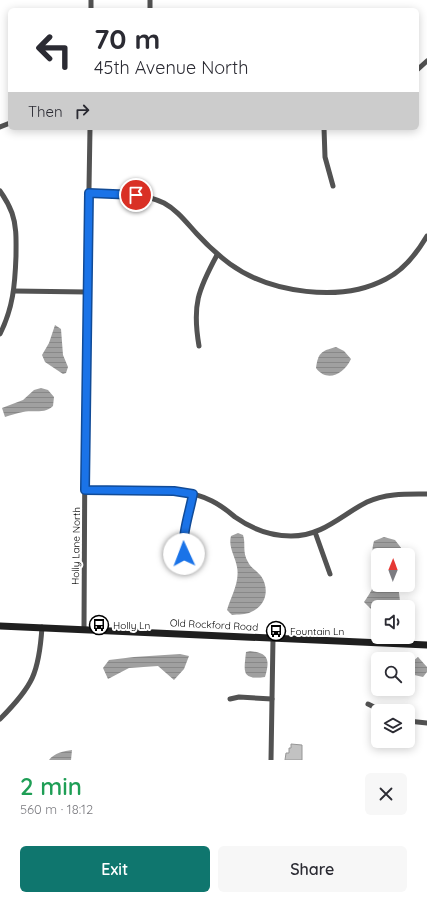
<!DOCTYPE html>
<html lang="en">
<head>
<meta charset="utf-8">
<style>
  :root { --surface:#fff; --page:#f7f7f7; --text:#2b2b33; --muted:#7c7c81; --accent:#0f766e }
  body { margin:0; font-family:Quicksand,sans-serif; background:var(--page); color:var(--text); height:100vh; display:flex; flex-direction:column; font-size:15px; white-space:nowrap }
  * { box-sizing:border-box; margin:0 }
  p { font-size:13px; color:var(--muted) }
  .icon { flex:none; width:22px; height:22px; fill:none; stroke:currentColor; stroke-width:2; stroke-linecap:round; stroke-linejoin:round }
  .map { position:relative; height:760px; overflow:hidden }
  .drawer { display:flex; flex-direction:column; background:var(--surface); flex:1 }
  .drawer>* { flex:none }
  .hud { position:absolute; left:8px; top:8px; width:411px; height:122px; border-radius:6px; box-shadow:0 2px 10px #0003; background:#fff; color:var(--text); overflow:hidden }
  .needle { width:26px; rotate:1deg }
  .buttons { position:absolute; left:371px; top:548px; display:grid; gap:8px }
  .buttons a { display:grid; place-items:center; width:44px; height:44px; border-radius:6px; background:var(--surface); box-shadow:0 2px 10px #0003; font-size:20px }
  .pin { position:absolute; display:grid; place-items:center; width:34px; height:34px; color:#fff; margin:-17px; border:2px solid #fff; border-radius:50%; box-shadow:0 1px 4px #0007 }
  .me { position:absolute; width:44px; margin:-22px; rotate:358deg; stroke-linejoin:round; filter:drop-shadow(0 0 3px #0008) }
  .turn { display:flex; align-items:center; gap:14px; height:84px; padding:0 20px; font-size:18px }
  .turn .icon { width:52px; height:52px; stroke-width:2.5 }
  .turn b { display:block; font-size:28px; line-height:34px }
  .then { display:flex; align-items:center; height:38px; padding:0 20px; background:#0003; gap:8px; font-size:15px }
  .round { display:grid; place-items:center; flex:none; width:42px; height:42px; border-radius:6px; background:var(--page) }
  .summary { display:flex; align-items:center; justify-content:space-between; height:68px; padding:0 20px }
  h1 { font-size:24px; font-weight:600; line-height:30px; color:#1e9e55 }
  .cta { display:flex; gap:8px; margin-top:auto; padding:8px 20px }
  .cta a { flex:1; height:46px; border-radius:6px; background:var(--accent); color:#fff; font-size:16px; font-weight:600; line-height:46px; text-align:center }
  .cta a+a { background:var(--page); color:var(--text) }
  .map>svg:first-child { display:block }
  .water { fill:url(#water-rules) }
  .building { fill:#c2c2c2; stroke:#969696 }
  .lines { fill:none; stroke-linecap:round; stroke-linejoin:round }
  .street { stroke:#525252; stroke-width:5 }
  .secondary { stroke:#1f1f1f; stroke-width:7 }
  .route-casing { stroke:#114b97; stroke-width:10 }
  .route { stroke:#1a73e8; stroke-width:7 }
  .labels { text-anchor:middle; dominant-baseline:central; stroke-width:4; stroke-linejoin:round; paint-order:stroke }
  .street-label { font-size:10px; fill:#000; stroke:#fff }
  .poi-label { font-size:10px; fill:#000; stroke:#fff; text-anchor:start }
</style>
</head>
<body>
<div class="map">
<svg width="427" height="760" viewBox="0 0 427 760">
  <defs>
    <pattern id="water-rules" width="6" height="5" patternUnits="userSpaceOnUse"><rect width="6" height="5" fill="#a0a0a0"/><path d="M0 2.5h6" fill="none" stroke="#888"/></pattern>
  </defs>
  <rect width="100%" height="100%" fill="#fff"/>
  <g class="water">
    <polygon points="55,325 61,329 63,355 68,367 66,373 63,374 45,362 42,355 49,343"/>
    <path d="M336,347L344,351L351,359C344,374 327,383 316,368C318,353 321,351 336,347Z"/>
    <path d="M41,388L48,390L54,397L53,406C45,414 34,410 23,412C17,413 11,415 5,417L2,408L23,400L34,390Z"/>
    <path d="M238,533L243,535C246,544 242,552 248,562C251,568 257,571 261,576C270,589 266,606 251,612C246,615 238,614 232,615L227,610C231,596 240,582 237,567C235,556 228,547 231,536Z"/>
    <path d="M384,537L395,540L402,549L399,555H378V585H398L400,601L396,607H378V609H371L364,602C372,591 380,577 376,563C373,553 371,552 374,541Z"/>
    <path d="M250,651C269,653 270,660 265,677C241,680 244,672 246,652Z"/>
    <polygon points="180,654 189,656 184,669 174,680 158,666 129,668 108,679 103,668 109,660 134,657"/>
    <polygon points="418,657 427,667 427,672 423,677 410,674 408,665"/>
    <path d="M72,750L71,760H49C54,753 64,751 72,750Z"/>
  </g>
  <polygon class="building" points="291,744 302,745 302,760 285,760 286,753 289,753 289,748 291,748"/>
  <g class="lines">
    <g class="street">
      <polyline points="91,10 91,0"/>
      <polyline points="150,10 150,0"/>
      <polyline points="417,70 427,61"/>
      <polyline points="0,127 10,123"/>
      <polyline points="324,128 325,157 333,186"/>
      <path d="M0,191C5,198 9,205 12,213C17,227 16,242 16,256C15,285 13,308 0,334"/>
      <path d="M89,193C113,193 142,192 164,203C177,210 186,222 197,234C207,245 218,255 230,264C270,293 341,303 386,279C404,270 417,253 427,236"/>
      <polyline points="14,291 87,292"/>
      <path d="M199,346C192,305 198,290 217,255"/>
      <path d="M85,490L174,491C188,492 200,495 212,501C220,505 228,511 235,517C252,529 269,536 291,536C323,536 341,515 367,502C386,493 407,494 427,494"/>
      <polyline points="315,532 330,574"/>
      <path d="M187,566C179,535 187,523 193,494"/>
      <polyline points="84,629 85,429 90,128"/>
      <polyline points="230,699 239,697 272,699"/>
      <polyline points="368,704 382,711"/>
      <path d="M0,719C33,686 39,673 42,627"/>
      <polyline points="408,721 427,723"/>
      <polyline points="271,760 273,638"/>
    </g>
    <polyline class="secondary" points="0,626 427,645"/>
  </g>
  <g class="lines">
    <defs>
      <path id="route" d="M136,195L89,193L85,490L174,491L193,494C189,515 182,532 184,554"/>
    </defs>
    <use href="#route" class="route-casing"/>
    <use href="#route" class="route"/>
  </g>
  <defs>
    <symbol id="bus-ring" viewBox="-11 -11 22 22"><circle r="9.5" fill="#fff" stroke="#000" stroke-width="1.5"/><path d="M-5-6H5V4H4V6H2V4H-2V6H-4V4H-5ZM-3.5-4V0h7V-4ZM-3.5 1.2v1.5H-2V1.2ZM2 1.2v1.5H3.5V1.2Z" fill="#000"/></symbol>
  </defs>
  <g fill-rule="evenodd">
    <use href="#bus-ring" x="88" y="614" width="22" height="22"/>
    <use href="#bus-ring" x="265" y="620" width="22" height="22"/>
  </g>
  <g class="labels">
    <g class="street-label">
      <text transform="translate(76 546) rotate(-89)">Holly Lane North</text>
      <text transform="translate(214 625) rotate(3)">Old Rockford Road</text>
    </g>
    <g class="poi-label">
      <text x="113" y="625">Holly Ln</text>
      <text x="290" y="631">Fountain Ln</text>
    </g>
  </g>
</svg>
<div class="buttons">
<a><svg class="needle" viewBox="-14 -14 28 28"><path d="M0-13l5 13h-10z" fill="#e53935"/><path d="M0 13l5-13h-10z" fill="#7c7c81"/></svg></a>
<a><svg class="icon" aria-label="sound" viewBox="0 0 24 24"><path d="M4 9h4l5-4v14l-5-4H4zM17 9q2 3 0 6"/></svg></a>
<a><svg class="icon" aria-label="search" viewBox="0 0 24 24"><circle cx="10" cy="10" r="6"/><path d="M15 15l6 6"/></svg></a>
<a><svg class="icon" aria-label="layers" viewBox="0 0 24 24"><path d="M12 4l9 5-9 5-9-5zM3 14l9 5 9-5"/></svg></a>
</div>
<div class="pin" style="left:136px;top:195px;background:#d93025"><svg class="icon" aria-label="arrive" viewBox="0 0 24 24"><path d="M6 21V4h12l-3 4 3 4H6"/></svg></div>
<svg class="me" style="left:184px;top:554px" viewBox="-20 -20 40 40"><circle r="19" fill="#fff"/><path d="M0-13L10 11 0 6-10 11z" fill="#1a73e8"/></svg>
<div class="hud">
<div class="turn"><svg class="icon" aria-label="left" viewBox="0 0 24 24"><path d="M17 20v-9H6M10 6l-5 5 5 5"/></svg><div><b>70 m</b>45th Avenue North</div></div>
<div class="then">Then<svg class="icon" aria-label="right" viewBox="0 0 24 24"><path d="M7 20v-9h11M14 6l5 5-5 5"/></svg></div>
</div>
</div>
<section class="drawer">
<div class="summary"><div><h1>2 min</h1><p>560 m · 18:12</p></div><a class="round"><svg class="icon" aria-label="close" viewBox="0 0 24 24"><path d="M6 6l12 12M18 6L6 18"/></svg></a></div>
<div class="cta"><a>Exit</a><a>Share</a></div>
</section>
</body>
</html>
